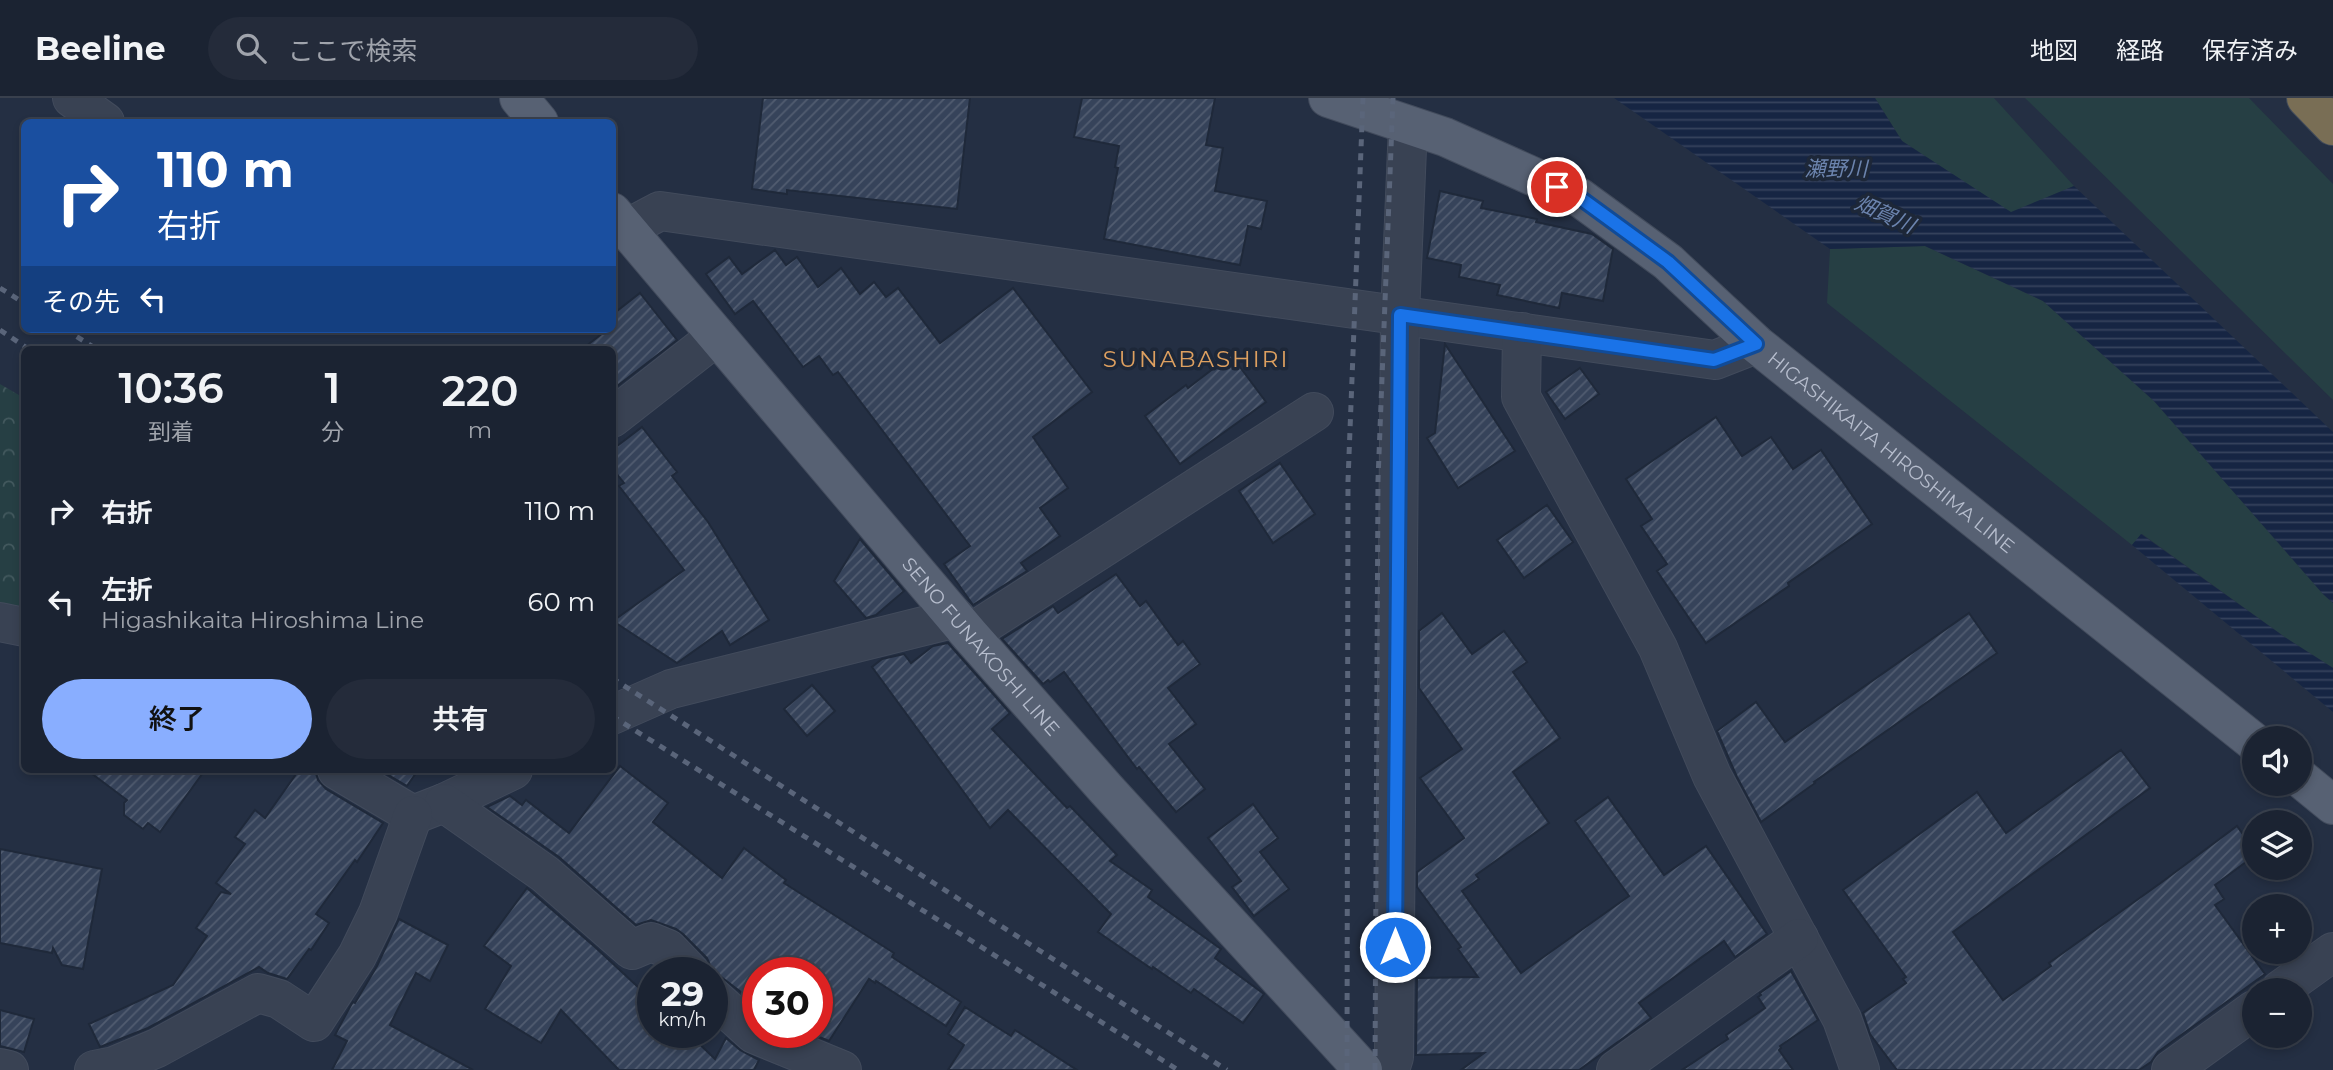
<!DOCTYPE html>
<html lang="ja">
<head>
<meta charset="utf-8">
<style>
  :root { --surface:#1b2332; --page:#242b3a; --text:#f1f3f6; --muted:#a0a4ac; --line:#39404d; --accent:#89aeff }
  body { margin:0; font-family:Montserrat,"Noto Sans JP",sans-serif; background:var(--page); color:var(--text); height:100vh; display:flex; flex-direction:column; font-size:26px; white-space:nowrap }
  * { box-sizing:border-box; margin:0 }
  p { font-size:23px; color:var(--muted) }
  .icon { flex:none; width:38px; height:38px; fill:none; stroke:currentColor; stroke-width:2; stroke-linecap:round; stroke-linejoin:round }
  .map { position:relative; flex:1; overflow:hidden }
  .details { position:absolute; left:21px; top:248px; width:595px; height:427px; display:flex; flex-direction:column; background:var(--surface); border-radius:10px; box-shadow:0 4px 10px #0003,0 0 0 2px var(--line) }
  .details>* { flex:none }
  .banner { position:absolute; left:21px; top:21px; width:595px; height:214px; border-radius:10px; box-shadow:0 4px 10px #0003,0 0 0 2px var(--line); background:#1a4fa0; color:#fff; overflow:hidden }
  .buttons { position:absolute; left:2242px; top:628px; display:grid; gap:14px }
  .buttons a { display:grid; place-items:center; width:70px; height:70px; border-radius:50%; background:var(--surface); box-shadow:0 4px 10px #0003,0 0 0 2px var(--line); font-size:35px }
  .speed { position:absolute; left:637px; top:859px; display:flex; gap:14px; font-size:35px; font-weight:700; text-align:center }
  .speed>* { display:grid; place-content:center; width:91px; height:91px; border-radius:50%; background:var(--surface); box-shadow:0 4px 10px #0003,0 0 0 2px var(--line); line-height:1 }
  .speed small { font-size:18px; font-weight:400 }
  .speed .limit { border:10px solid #d22; background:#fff; color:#111 }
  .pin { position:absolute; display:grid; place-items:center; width:60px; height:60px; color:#fff; margin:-30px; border:4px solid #fff; border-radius:50%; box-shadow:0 2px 7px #0007 }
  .me { position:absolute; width:77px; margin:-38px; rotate:0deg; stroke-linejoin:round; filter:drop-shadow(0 0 5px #0008) }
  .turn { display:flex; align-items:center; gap:24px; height:147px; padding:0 21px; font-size:32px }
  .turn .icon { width:91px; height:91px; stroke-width:2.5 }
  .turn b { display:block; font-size:49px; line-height:60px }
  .then { display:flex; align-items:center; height:66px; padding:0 21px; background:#0003; gap:14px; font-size:26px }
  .eta { display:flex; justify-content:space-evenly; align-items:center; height:119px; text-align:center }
  .eta b { font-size:42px; font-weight:600; line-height:49px }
  .cta { display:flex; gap:14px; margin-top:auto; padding:14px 21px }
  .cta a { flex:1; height:80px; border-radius:42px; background:var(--accent); color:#111; font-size:28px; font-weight:600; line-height:80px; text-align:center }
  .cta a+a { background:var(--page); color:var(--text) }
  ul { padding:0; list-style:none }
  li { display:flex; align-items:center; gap:21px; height:91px; padding:0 21px }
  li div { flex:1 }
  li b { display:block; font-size:26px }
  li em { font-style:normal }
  header { display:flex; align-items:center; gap:42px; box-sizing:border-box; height:98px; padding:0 35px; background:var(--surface); border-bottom:2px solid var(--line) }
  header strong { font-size:33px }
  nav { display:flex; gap:38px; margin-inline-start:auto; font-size:24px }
  .search { width:490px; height:63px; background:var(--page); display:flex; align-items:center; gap:18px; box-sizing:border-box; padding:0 24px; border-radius:38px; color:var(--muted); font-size:26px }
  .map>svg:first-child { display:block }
  .grass { fill:#263f44 }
  .park { fill:url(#park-crowns) }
  .water { fill:url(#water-rules) }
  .building { fill:url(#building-hatch); stroke:#1f293a; stroke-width:2 }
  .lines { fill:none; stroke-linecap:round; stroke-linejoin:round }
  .minor-casing { stroke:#424b5c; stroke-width:40 }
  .major-casing { stroke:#424b5c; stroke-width:40 }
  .highway-casing { stroke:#404a5a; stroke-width:40 }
  .minor { stroke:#394253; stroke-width:38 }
  .major { stroke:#576173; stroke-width:38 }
  .highway { stroke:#796e55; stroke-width:38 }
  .rail { stroke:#5a657a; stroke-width:5; stroke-dasharray:7 7; stroke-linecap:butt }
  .route-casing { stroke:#114b97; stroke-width:18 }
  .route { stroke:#1a73e8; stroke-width:12 }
  .labels { text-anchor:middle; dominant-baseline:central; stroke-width:7; stroke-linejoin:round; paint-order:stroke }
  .street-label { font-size:19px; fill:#b6bdcd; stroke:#1d2738 }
  .water-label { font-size:21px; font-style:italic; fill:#6c84ae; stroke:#1d2738 }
  .quarter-label { font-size:23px; letter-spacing:2px; fill:#dea060; stroke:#1d2738 }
</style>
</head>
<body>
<header>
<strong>Beeline</strong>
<div class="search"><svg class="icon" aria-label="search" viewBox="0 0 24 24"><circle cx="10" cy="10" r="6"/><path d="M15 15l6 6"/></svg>ここで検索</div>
<nav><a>地図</a><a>経路</a><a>保存済み</a></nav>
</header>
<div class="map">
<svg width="2333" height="972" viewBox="0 0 2333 972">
  <defs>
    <pattern id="park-crowns" width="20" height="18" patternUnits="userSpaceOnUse" patternTransform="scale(1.75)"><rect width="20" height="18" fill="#263f44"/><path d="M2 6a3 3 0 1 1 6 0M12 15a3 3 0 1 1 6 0" fill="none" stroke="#43595e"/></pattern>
    <pattern id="water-rules" width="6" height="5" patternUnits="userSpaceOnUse" patternTransform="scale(1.75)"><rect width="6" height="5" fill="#162543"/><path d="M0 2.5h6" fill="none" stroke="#36435d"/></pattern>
    <pattern id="building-hatch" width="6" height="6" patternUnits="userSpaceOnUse" patternTransform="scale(1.75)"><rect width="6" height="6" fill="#36435a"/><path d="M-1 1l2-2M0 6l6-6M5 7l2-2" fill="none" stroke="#515c70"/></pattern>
  </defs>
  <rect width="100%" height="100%" fill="#242f43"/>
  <g class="grass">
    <polygon points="1875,0 1994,0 2074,88 2011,115 1902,43"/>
    <polygon points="2025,0 2249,0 2333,86 2333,302"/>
    <polygon points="1925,148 2043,203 2154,303 2323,496 2333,505 2333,570 2286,540 2142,436 2132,447 1827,205 1830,151"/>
  </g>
  <polygon class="park" points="0,286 24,300 24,511 0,510"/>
  <g class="water">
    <polygon points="1614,0 1875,0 1902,43 2011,114 2074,88 2333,334 2333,505 2323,496 2154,303 2043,203 1925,148 1830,151"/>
    <polygon points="2141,436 2286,540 2333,570 2333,614 2132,447"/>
  </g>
  <g class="building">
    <polygon points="763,0 970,0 957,111 787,92 787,96 752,91"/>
    <polygon points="1082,0 1215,0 1206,47 1223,50 1215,93 1267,103 1261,131 1248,128 1240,167 1104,141 1118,70 1115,69 1119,48 1074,39"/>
    <polygon points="1440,93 1483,103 1481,110 1537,121 1536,124 1592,136 1613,151 1603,203 1562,195 1559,210 1497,197 1500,187 1459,179 1461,167 1427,160"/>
    <polygon points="775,152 786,167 797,159 818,189 841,170 860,196 874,184 886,199 898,190 940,245 1013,190 1092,294 1033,339 1068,390 1040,410 1060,438 1021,465 1027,473 973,507 944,466 970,448 838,274 833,277 819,258 803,269 753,203 735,216 706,176 729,159 742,176"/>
    <polygon points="640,195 677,242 612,292 612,252 581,252 608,231 612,231 612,217"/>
    <polygon points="1445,246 1515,353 1458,390 1427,340 1435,335"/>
    <polygon points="1231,257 1266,304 1180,366 1145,318 1186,287 1188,290"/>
    <polygon points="1580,270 1599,296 1565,321 1546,294"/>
    <polygon points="1716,319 1742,358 1771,339 1793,371 1821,352 1872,426 1788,485 1789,488 1706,545 1657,473 1667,466 1641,428 1652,421 1626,381"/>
    <polygon points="642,329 677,374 672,378 708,424 769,522 730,547 722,533 677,565 613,523 684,472 619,388 624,385 612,370 612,352"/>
    <polygon points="1280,365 1315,416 1273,445 1239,393"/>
    <polygon points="1547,407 1573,444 1524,480 1497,442"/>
    <polygon points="860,441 904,493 876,517 866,520 834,483"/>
    <polygon points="1116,476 1140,508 1146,503 1178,547 1183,543 1200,566 1168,590 1196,626 1169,646 1205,691 1176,714 1139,669 1137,671 1064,574 1050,584 1048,582 1043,586 1002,541 1053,508 1058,515"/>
    <polygon points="1442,515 1472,556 1504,533 1527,564 1513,574 1560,640 1513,674 1549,725 1476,777 1479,781 1462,793 1521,875 1629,798 1575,723 1608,699 1664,777 1706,748 1767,836 1735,859 1724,843 1639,905 1651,920 1579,972 1461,972 1484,955 1416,957 1417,880 1478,879 1458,851 1461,849 1417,789 1417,774 1464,740 1420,680 1462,651 1419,590 1419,533"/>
    <polygon points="1969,515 1997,555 1814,684 1815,685 1761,724 1737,679 1717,633 1756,604 1785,644"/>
    <polygon points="948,545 1010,615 992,631 1067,710 1070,708 1117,757 1110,763 1152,792 1148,799 1221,851 1215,860 1264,896 1243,925 1194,891 1191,895 1153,869 1152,871 1098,834 1111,816 1008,712 990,730 872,569 882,561 904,556 911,565 933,548"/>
    <polygon points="812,587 835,613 807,638 784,611"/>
    <polygon points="2121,652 2150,690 1953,834 2003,902 2051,868 2049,865 2162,784 2237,728 2254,752 2254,758 2215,787 2224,801 2215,807 2265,876 2158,954 2151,964 2139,972 1897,972 1870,936 1863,915 1906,885 1903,881 1906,879 1843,792 1977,694 2006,735"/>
    <polygon points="620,668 668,705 653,724 722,780 744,750 786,782 784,785 894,855 892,859 961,904 946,928 876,883 875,885 869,881 829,943 817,938 817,875 758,875 758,907 712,872 707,860 683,836 676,831 651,822 636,827 559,759 487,709 510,698 522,707 526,702 569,735"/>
    <polygon points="87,672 205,672 160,734 148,725 143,731 124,717 124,705 127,702"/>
    <polygon points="299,672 315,672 318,682 326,691 383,725 357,764 355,762 316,816 329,825 311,852 309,851 287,881 268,875 259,869 148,930 100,949 89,926 173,887 207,838 196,830 221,794 231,796 216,785 245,746 235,739 255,712 265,720"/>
    <polygon points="380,672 418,672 407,688"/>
    <polygon points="1253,706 1278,740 1260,754 1289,791 1254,818 1232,789 1241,783 1208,740"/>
    <polygon points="0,751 102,771 83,871 62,867 53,850 52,855 0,845"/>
    <polygon points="527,790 595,849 653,903 653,934 687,934 715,961 726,940 740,952 759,962 754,972 619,972 561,912 541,945 485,911 511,868 484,848"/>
    <polygon points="399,821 448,847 430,883 416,875 390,927 473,972 332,972 347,943 335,937 351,907 353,904 355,905 377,868"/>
    <polygon points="1791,873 1818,922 1780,948 1781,950 1779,952 1793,972 1682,972 1728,941 1726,937 1765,910 1758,899 1761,897 1760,895"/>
    <polygon points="965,909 1011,938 1015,932 1077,972 948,972 964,947 948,936"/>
    <polygon points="0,912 34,921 24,954 0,948"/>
  </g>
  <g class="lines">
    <defs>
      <g id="minor">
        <polyline points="72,0 105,24"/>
        <polyline points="626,131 660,113 1715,262 1756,246"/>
        <polyline points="1522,234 1521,299 1658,550 1712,678 1842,921 1860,972"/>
        <polyline points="612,320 717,238"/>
        <polyline points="0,524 24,529"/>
        <polyline points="969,536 1314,314"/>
        <polyline points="612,617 671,591 956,520"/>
        <polyline points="337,672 413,717 444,705 513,672"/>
        <polyline points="444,705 545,776 632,852 651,844 668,851 691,875"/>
        <polyline points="2280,892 2333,854"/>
        <polyline points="712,898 754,936 842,972"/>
        <polyline points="0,970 9,972"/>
        <polyline points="94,972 114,968 157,950 258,895 279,901 314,924 357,858 378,815 413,717"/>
        <polyline points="1390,972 1394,959 1400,217 1408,27"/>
        <polyline points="1616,972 1799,840"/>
        <polyline points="2171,972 2254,912"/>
      </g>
      <g id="major">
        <polyline points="519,0 539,24"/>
        <path id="s1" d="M1328,0L1445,39L1579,99L1668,164L1756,246L2254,644"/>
        <path id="s2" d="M612,114L969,536L1106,691L1363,972"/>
        <polyline points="2300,680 2333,707"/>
      </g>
      <polyline id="highway" points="2306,0 2333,28"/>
    </defs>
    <use href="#minor" class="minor-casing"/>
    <use href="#major" class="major-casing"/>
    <use href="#highway" class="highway-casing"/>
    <use href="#minor" class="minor"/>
    <use href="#major" class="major"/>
    <use href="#highway" class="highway"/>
    <g class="rail">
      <polyline points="0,190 24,205"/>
      <polyline points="65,231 98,252"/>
      <polyline points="0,232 30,252"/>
      <polyline points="612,580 1227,972"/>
      <polyline points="612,618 1178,972"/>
      <polyline points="1347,972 1348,383 1363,0"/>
      <polyline points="1375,972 1378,382 1393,0"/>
    </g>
  </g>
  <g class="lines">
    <defs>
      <polyline id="route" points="1395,849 1400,217 1714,262 1756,246 1668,164 1579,99 1557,89"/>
    </defs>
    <use href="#route" class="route-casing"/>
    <use href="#route" class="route"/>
  </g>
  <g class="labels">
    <g class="street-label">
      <text stroke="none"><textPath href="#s1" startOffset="674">HIGASHIKAITA HIROSHIMA LINE</textPath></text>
      <text stroke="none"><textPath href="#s2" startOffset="570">SENO FUNAKOSHI LINE</textPath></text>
    </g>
    <g class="water-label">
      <text x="1836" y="70">瀬野川</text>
      <text transform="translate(1885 116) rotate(24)">畑賀川</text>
    </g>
    <g class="quarter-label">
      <text x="1196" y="261">SUNABASHIRI</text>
    </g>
  </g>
</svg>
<div class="buttons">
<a><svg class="icon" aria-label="sound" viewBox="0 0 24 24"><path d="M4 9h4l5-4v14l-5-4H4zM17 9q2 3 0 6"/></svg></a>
<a><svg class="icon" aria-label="layers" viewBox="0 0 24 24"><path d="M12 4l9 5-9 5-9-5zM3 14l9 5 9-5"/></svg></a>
<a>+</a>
<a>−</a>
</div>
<div class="speed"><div>29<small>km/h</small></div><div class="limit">30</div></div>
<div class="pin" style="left:1557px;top:89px;background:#d93025"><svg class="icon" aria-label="arrive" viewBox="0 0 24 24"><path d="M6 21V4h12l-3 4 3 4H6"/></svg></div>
<svg class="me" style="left:1395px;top:849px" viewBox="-20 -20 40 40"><circle r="17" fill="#1a73e8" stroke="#fff" stroke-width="3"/><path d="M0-11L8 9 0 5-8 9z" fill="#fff"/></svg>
<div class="banner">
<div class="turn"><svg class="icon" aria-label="right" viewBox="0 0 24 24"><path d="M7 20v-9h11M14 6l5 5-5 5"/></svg><div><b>110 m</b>右折</div></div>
<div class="then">その先<svg class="icon" aria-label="left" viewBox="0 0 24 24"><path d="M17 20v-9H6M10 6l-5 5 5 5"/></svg></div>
</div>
<section class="details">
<div class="eta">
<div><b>10:36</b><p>到着</p></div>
<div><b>1</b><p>分</p></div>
<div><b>220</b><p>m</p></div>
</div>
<ul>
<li><svg class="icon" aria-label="right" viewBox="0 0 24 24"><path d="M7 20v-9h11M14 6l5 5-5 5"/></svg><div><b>右折</b></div><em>110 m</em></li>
<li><svg class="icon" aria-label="left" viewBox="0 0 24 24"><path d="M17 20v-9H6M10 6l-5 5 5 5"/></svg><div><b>左折</b><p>Higashikaita Hiroshima Line</p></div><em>60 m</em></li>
</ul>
<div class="cta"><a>終了</a><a>共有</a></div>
</section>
</div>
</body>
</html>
